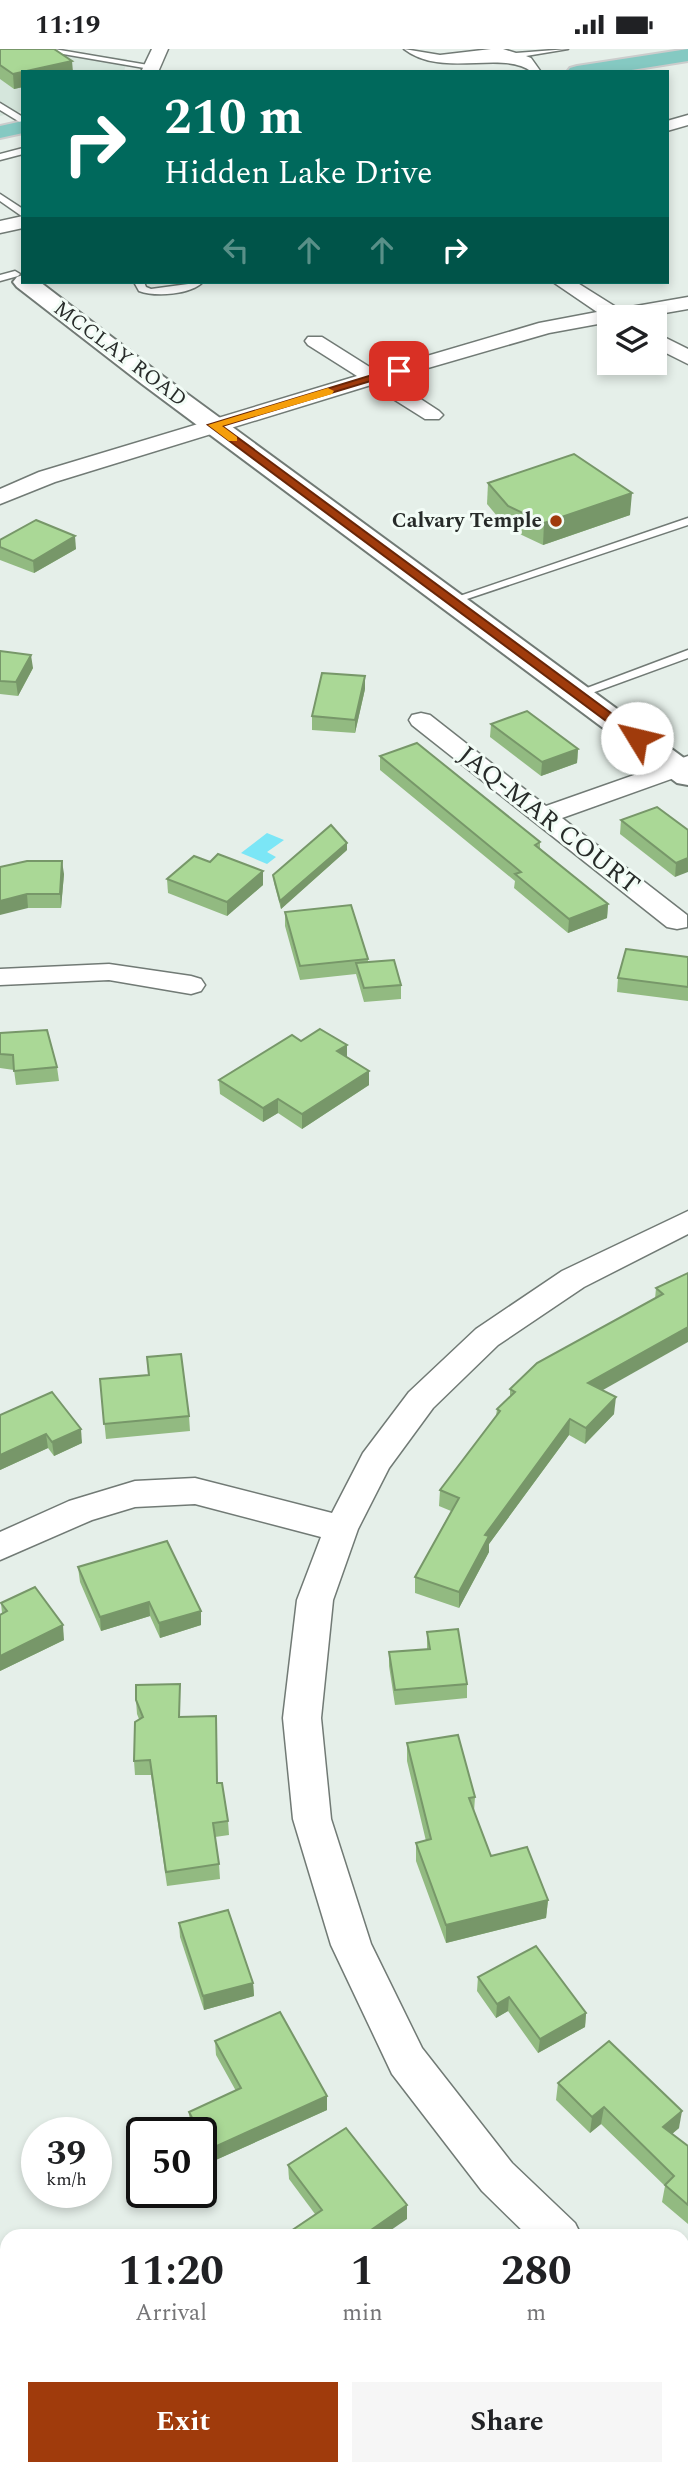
<!DOCTYPE html>
<html lang="en">
<head>
<meta charset="utf-8">
<style>
  :root { --surface:#fff; --page:#f6f6f6; --text:#202124; --muted:#757577; --accent:#a03b0c }
  body { margin:0; font-family:Spectral,serif; background:var(--page); color:var(--text); height:100vh; display:flex; flex-direction:column; font-size:26px; white-space:nowrap }
  * { box-sizing:border-box; margin:0 }
  p { font-size:23px; color:var(--muted) }
  .icon { flex:none; width:38px; height:38px; fill:none; stroke:currentColor; stroke-width:2; stroke-linecap:round; stroke-linejoin:round }
  .map { position:relative; flex:1; overflow:hidden }
  .drawer { position:absolute; left:0px; top:2180px; width:690px; height:247px; display:flex; flex-direction:column; background:var(--surface); border-radius:21px 21px 0 0; box-shadow:0 4px 10px #0003 }
  .drawer>* { flex:none }
  .hud { position:absolute; left:21px; top:21px; width:648px; height:214px; border-radius:0px; box-shadow:0 4px 10px #0003; background:#00695c; color:#fff; overflow:hidden }
  .buttons { position:absolute; left:597px; top:256px; display:grid; gap:14px }
  .buttons a { display:grid; place-items:center; width:70px; height:70px; border-radius:0px; background:var(--surface); box-shadow:0 4px 10px #0003; font-size:35px }
  .speed { position:absolute; left:21px; top:2068px; display:flex; gap:14px; font-size:35px; font-weight:700; text-align:center }
  .speed>* { display:grid; place-content:center; width:91px; height:91px; border-radius:50%; background:var(--surface); box-shadow:0 4px 10px #0003; line-height:1 }
  .speed small { font-size:18px; font-weight:400 }
  .speed .limit { border:4px solid #111; border-radius:10px; background:#fff; color:#111 }
  .pin { position:absolute; display:grid; place-items:center; width:60px; height:60px; color:#fff; margin:-30px; border-radius:14px; box-shadow:0 4px 10px #0006 }
  .me { position:absolute; width:77px; margin:-38px; rotate:306deg; stroke-linejoin:round; filter:drop-shadow(0 0 5px #0008) }
  .turn { display:flex; align-items:center; gap:24px; height:147px; padding:0 28px; font-size:32px }
  .turn .icon { width:91px; height:91px; stroke-width:2.5 }
  .turn b { display:block; font-size:49px; line-height:60px }
  .lanes { display:flex; align-items:center; height:66px; padding:0 28px; background:#0003; justify-content:center; gap:35px; direction:ltr }
  .lanes .off { opacity:.35 }
  .eta { display:flex; justify-content:space-evenly; align-items:center; height:119px; text-align:center }
  .eta b { font-size:42px; font-weight:700; line-height:49px }
  .primary-button { display:flex; gap:14px; margin-top:auto; padding:14px 28px }
  .primary-button a { flex:1; height:80px; border-radius:0px; background:var(--accent); color:#fff; font-size:28px; font-weight:700; line-height:80px; text-align:center }
  .primary-button a+a { background:var(--page); color:var(--text) }
  .status { display:flex; justify-content:space-between; align-items:center; height:49px; padding:0 35px; background:var(--surface); direction:ltr }
  .status svg { height:19px; fill:currentColor }
  .map>svg:first-child { display:block }
  .built { fill:#d5e6dc }
  .water { fill:#7be6f6 }
  .lines { fill:none; stroke-linecap:round; stroke-linejoin:round }
  .lane-casing { stroke:#717a75; stroke-width:3 }
  .street-casing { stroke:#717a75; stroke-width:3 }
  .secondary-casing { stroke:#717a75; stroke-width:4 }
  .primary-casing { stroke:#cbcccc; stroke-width:4 }
  .lane { fill:#fff; fill-rule:evenodd }
  .street { fill:#fff; fill-rule:evenodd }
  .secondary { fill:#fff; fill-rule:evenodd }
  .primary { fill:#85c9c2; fill-rule:evenodd }
  .wall { fill:#92ba81 }
  .shaded-wall { fill:#779769 }
  .building { fill:#aad896; stroke:#779769; stroke-width:2 }
  .route { fill:#a03b0c; stroke:#682608; stroke-width:2 }
  .slow { fill:#f59e0b }
  .poi-dot { fill:#a03b0c; stroke:#f2fcf6; stroke-width:2.5 }
  .labels { text-anchor:middle; dominant-baseline:central; stroke-width:6; stroke-linejoin:round; paint-order:stroke }
  .far-street-label { font-size:21px; fill:#272b29; stroke:#f2fcf6 }
  .far-poi-label { font-size:21px; font-weight:bold; fill:#272b29; stroke:#f2fcf6; text-anchor:end }
  .street-label { font-size:26px; fill:#272b29; stroke:#f2fcf6 }
</style>
</head>
<body>
<div class="status"><b>11:19</b><svg viewBox="0 0 49 12"><path d="M0 12V9h3v3zM5 12V6h3v6zM10 12V3h3v9zM15 12V0h3v12zM26 1h20v11H26zM47 4h2v5h-2z"/></svg></div>
<div class="map">
<svg width="688" height="2427" viewBox="0 0 688 2427">
  <rect width="100%" height="100%" fill="#e5efe9"/>
  <polygon class="built" points="0,0 49,0 127,10 124,23 23,23 23,62 0,67"/>
  <polygon class="water" points="267,784 284,791 267,803 276,808 267,815 241,804"/>
  <g class="lines">
    <defs>
      <g id="lane">
        <polygon points="34,0 54,0 154,17 150,20"/>
        <path d="M404,0L440,6L491,0H503L516,4L568,0L526,7L531,9L541,23H532C503,0 442,30 404,0Z"/>
        <polygon points="0,54 23,68 23,75 0,61"/>
        <polygon points="23,99 23,105 0,111 0,105"/>
        <polygon points="0,145 23,160 23,168 0,152"/>
        <polygon points="15,222 20,225 18,227 0,232 0,226"/>
        <path d="M134,233H144L146,238L151,240L203,233C190,246 155,248 139,242Z"/>
        <polygon points="688,469 688,476 455,554 451,556 445,552"/>
        <polygon points="688,601 688,609 581,648 577,649 571,645"/>
      </g>
      <g id="street">
        <polygon points="152,0 168,0 158,23 141,23"/>
        <polygon points="688,66 688,76 667,82 667,72"/>
        <polygon points="23,167 23,179 0,184 0,172"/>
        <polygon points="553,233 576,233 619,260 688,248 688,260 642,268 609,268 609,273 549,284 390,330 439,362 443,366 439,370 425,370 371,336 55,433 0,455 0,440 39,423 357,327 308,296 305,292 308,288 322,288 376,322 539,274 597,263"/>
        <polygon points="654,283 688,300 688,315 654,298"/>
        <polygon points="421,664 430,666 546,757 688,707 688,724 562,769 687,866 687,878 677,880 667,878 412,676 409,671 412,666"/>
        <polygon points="109,915 191,927 201,930 205,936 201,942 191,945 109,931 0,936 0,920"/>
        <polygon points="688,1162 688,1185 584,1238 498,1296 433,1359 389,1419 358,1480 333,1551 321,1669 331,1770 371,1895 422,1999 512,2114 575,2174 582,2188 529,2188 482,2142 392,2025 331,1896 293,1770 283,1669 297,1551 321,1488 195,1455 135,1458 92,1471 0,1511 0,1483 69,1452 135,1432 195,1429 332,1464 363,1404 409,1343 476,1280 562,1222"/>
        <polygon points="682,2259 688,2261 688,2306 682,2303"/>
      </g>
      <polygon id="secondary" points="23,226 23,233 40,233 160,325 688,712 688,736 677,734 142,335 17,238 13,233 17,228"/>
      <g id="primary">
        <polygon points="688,0 688,12 619,23 567,23 570,19 577,17"/>
        <polygon points="23,72 23,84 0,89 0,77"/>
      </g>
    </defs>
    <use href="#lane" class="lane-casing"/>
    <use href="#street" class="street-casing"/>
    <use href="#secondary" class="secondary-casing"/>
    <use href="#primary" class="primary-casing"/>
    <use href="#lane" class="lane"/>
    <use href="#street" class="street"/>
    <use href="#secondary" class="secondary"/>
    <use href="#primary" class="primary"/>
  </g>
  <g class="wall">
    <polygon points="0,0 23,23 23,38 14,40 0,30"/>
    <polygon points="488,434 630,466 543,496 507,479 487,455"/>
    <polygon points="0,491 76,500 34,524 0,511"/>
    <polygon points="0,602 33,619 18,647 0,645"/>
    <polygon points="365,640 355,684 312,681 312,667"/>
    <polygon points="491,675 578,700 577,714 541,727 490,688"/>
    <polygon points="380,707 540,793 540,800 608,855 607,869 568,884 514,839 515,832 380,721"/>
    <polygon points="621,771 688,781 675,828 620,785"/>
    <polygon points="347,801 281,860 274,834 273,826"/>
    <polygon points="0,818 64,825 61,859 28,859"/>
    <polygon points="167,830 263,836 227,867 168,844"/>
    <polygon points="285,863 368,910 368,913 401,936 401,950 364,953 356,925 300,931 285,877"/>
    <polygon points="688,908 688,952 617,943 618,929"/>
    <polygon points="0,984 57,1018 59,1032 16,1036 14,1021 0,1019"/>
    <polygon points="301,992 347,1008 369,1022 369,1036 302,1080 278,1064 263,1073 220,1045 219,1031"/>
    <polygon points="688,1224 602,1341 614,1365 585,1395 569,1386 489,1495 489,1503 459,1559 415,1544 415,1528 451,1462 439,1457 440,1441 496,1367 497,1360 510,1348 510,1340 655,1250 656,1239"/>
    <polygon points="147,1308 189,1367 190,1382 106,1390 100,1330 148,1326"/>
    <polygon points="0,1366 82,1394 54,1407 48,1399 0,1421"/>
    <polygon points="78,1518 201,1576 160,1589 150,1567 101,1582 80,1533"/>
    <polygon points="1,1554 64,1591 0,1622 0,1566 2,1564"/>
    <polygon points="427,1583 467,1635 467,1649 395,1656 389,1617 389,1603 427,1600"/>
    <polygon points="180,1635 180,1668 216,1667 217,1734 228,1772 229,1786 215,1788 219,1815 220,1830 167,1837 151,1726 135,1726 134,1712 139,1670 137,1665 136,1651"/>
    <polygon points="407,1694 475,1748 474,1763 491,1807 548,1851 546,1869 446,1894 416,1812 416,1794 426,1792 407,1712"/>
    <polygon points="179,1874 253,1934 254,1947 204,1961 180,1888"/>
    <polygon points="478,1928 586,1964 585,1978 538,2004 508,1962 496,1969 477,1942"/>
    <polygon points="215,1992 327,2047 327,2061 209,2114 201,2099 201,2084 194,2084 190,2076 189,2063 236,2042 216,2006"/>
    <polygon points="558,2034 679,2079 672,2085 688,2097 688,2175 662,2153 665,2137 601,2075 590,2084 556,2051"/>
    <polygon points="288,2116 407,2156 407,2170 315,2165 289,2130"/>
    <polygon points="7,2230 7,2365 0,2353 0,2233"/>
    <polygon points="36,2420 162,2420 151,2427 39,2427"/>
    <polygon points="560,2420 622,2420 617,2427 568,2427"/>
  </g>
  <g class="shaded-wall">
    <polygon points="72,12 73,23 23,23 23,38 14,40 13,25"/>
    <polygon points="632,444 630,466 543,496 544,474"/>
    <polygon points="75,487 76,500 34,524 33,512"/>
    <polygon points="31,606 33,619 18,647 16,633"/>
    <polygon points="365,627 365,640 355,684 355,671"/>
    <polygon points="578,700 577,714 541,727 542,713"/>
    <polygon points="347,794 347,801 281,860 280,852"/>
    <polygon points="688,809 688,823 675,828 676,814"/>
    <polygon points="62,812 64,825 61,859 60,845"/>
    <polygon points="263,822 263,836 227,867 227,853"/>
    <polygon points="27,845 28,859 0,866 0,852"/>
    <polygon points="608,855 607,869 568,884 569,870"/>
    <polygon points="347,996 347,1010 337,1002"/>
    <polygon points="369,1022 369,1036 302,1080 302,1065"/>
    <polygon points="278,1050 278,1064 263,1073 263,1059"/>
    <polygon points="688,1278 688,1293 587,1350 588,1334"/>
    <polygon points="616,1348 614,1365 585,1395 586,1379"/>
    <polygon points="570,1370 569,1386 489,1495 489,1503 459,1559 459,1543 485,1486"/>
    <polygon points="81,1380 82,1394 54,1407 52,1393"/>
    <polygon points="46,1385 48,1399 0,1421 0,1406"/>
    <polygon points="149,1553 150,1567 101,1582 100,1568"/>
    <polygon points="201,1562 201,1576 160,1589 159,1574"/>
    <polygon points="63,1576 64,1591 0,1622 0,1607"/>
    <polygon points="548,1851 546,1869 446,1894 446,1876"/>
    <polygon points="253,1934 254,1947 204,1961 203,1947"/>
    <polygon points="509,1948 508,1962 496,1969 497,1955"/>
    <polygon points="586,1964 585,1978 538,2004 540,1990"/>
    <polygon points="327,2047 327,2061 209,2114 208,2101"/>
    <polygon points="604,2058 601,2075 590,2084 592,2068"/>
    <polygon points="682,2062 679,2079 660,2095 663,2078"/>
    <polygon points="407,2156 407,2170 381,2188 361,2188"/>
    <polygon points="140,2420 162,2420 151,2427 129,2427"/>
    <polygon points="615,2420 622,2420 617,2427 610,2427"/>
  </g>
  <g class="building">
    <polygon points="0,0 54,0 72,12 13,25 0,16"/>
    <polygon points="574,405 632,444 544,474 508,457 488,434"/>
    <polygon points="36,471 75,487 33,512 0,498 0,491"/>
    <polygon points="0,602 31,606 16,633 0,632"/>
    <polygon points="322,624 365,627 355,671 312,667"/>
    <polygon points="527,662 578,700 542,713 491,675"/>
    <polygon points="417,694 540,793 535,796 608,855 569,870 515,825 521,823 380,707"/>
    <polygon points="657,758 688,781 688,809 676,814 621,771"/>
    <polygon points="331,776 347,794 280,852 273,826"/>
    <polygon points="218,805 263,822 227,853 167,830 194,807 210,813"/>
    <polygon points="27,812 62,812 60,845 27,845 0,852 0,818"/>
    <polygon points="351,856 368,910 300,917 285,863"/>
    <polygon points="626,900 688,908 688,938 618,929"/>
    <polygon points="394,911 401,936 364,939 356,914"/>
    <polygon points="320,980 347,996 337,1002 369,1022 302,1065 278,1050 263,1059 219,1031 292,986 301,992"/>
    <polygon points="47,981 57,1018 14,1022 13,1006 0,1005 0,984"/>
    <polygon points="688,1224 688,1278 588,1334 616,1348 586,1379 570,1370 485,1486 489,1487 459,1543 415,1528 459,1449 440,1441 500,1362 497,1360 515,1343 510,1340 537,1314 663,1245 656,1239"/>
    <polygon points="181,1305 189,1367 104,1375 100,1330 149,1326 147,1308"/>
    <polygon points="52,1343 81,1380 52,1393 46,1385 0,1406 0,1366"/>
    <polygon points="167,1492 201,1562 159,1574 149,1553 100,1568 78,1518"/>
    <polygon points="35,1538 63,1576 0,1607 0,1566 7,1562 1,1554"/>
    <polygon points="458,1580 467,1635 395,1641 389,1603 430,1600 427,1583"/>
    <polygon points="180,1635 179,1668 216,1667 217,1734 222,1734 228,1772 213,1774 219,1815 166,1823 150,1711 134,1712 135,1673 143,1668 136,1651 136,1636"/>
    <polygon points="458,1686 475,1748 469,1749 491,1807 527,1798 548,1851 446,1876 416,1794 431,1790 407,1694"/>
    <polygon points="228,1861 253,1934 203,1947 179,1874"/>
    <polygon points="536,1897 586,1964 540,1990 509,1948 497,1955 478,1928"/>
    <polygon points="280,1963 327,2047 208,2101 201,2087 201,2084 200,2084 189,2063 241,2039 215,1992"/>
    <polygon points="609,1992 682,2062 663,2078 688,2097 688,2156 665,2136 674,2127 604,2058 592,2068 558,2034"/>
    <polygon points="346,2079 407,2156 361,2188 282,2188 322,2161 288,2116"/>
    <polygon points="7,2230 7,2357 0,2344 0,2233"/>
    <polygon points="688,2401 688,2427 675,2427 678,2420 682,2420 682,2412"/>
    <polygon points="40,2420 140,2420 129,2427 44,2427"/>
    <polygon points="575,2420 615,2420 610,2427 570,2427"/>
  </g>
  <polygon class="route" points="395,319 404,322 222,377 642,687 642,692 633,692 208,376"/>
  <polygon class="slow" points="328,339 334,342 332,345 222,377 237,388 237,392 229,392 208,376"/>
  <circle class="poi-dot" cx="556" cy="472" r="7"/>
  <g class="labels">
    <g class="far-street-label">
      <text transform="translate(120 305) rotate(37)">MCCLAY ROAD</text>
    </g>
    <g class="far-poi-label">
      <text x="542" y="472">Calvary Temple</text>
    </g>
    <g class="street-label">
      <text transform="translate(549 771) rotate(38)">JAQ-MAR COURT</text>
    </g>
  </g>
</svg>
<div class="buttons">
<a><svg class="icon" aria-label="layers" viewBox="0 0 24 24"><path d="M12 4l9 5-9 5-9-5zM3 14l9 5 9-5"/></svg></a>
</div>
<div class="speed"><div>39<small>km/h</small></div><div class="limit">50</div></div>
<div class="pin" style="left:399px;top:322px;background:#d93025"><svg class="icon" aria-label="arrive" viewBox="0 0 24 24"><path d="M6 21V4h12l-3 4 3 4H6"/></svg></div>
<svg class="me" style="left:637px;top:689px" viewBox="-20 -20 40 40"><circle r="19" fill="#fff"/><path d="M0-13L10 11 0 6-10 11z" fill="#a03b0c"/></svg>
<div class="hud">
<div class="turn"><svg class="icon" aria-label="right" viewBox="0 0 24 24"><path d="M7 20v-9h11M14 6l5 5-5 5"/></svg><div><b>210 m</b>Hidden Lake Drive</div></div>
<div class="lanes"><svg class="icon off" aria-label="left" viewBox="0 0 24 24"><path d="M17 20v-9H6M10 6l-5 5 5 5"/></svg><svg class="icon off" aria-label="ahead" viewBox="0 0 24 24"><path d="M12 20V5M6 11l6-6 6 6"/></svg><svg class="icon off" aria-label="ahead" viewBox="0 0 24 24"><path d="M12 20V5M6 11l6-6 6 6"/></svg><svg class="icon" aria-label="right" viewBox="0 0 24 24"><path d="M7 20v-9h11M14 6l5 5-5 5"/></svg></div>
</div>
<section class="drawer">
<div class="eta">
<div><b>11:20</b><p>Arrival</p></div>
<div><b>1</b><p>min</p></div>
<div><b>280</b><p>m</p></div>
</div>
<div class="primary-button"><a>Exit</a><a>Share</a></div>
</section>
</div>
</body>
</html>
